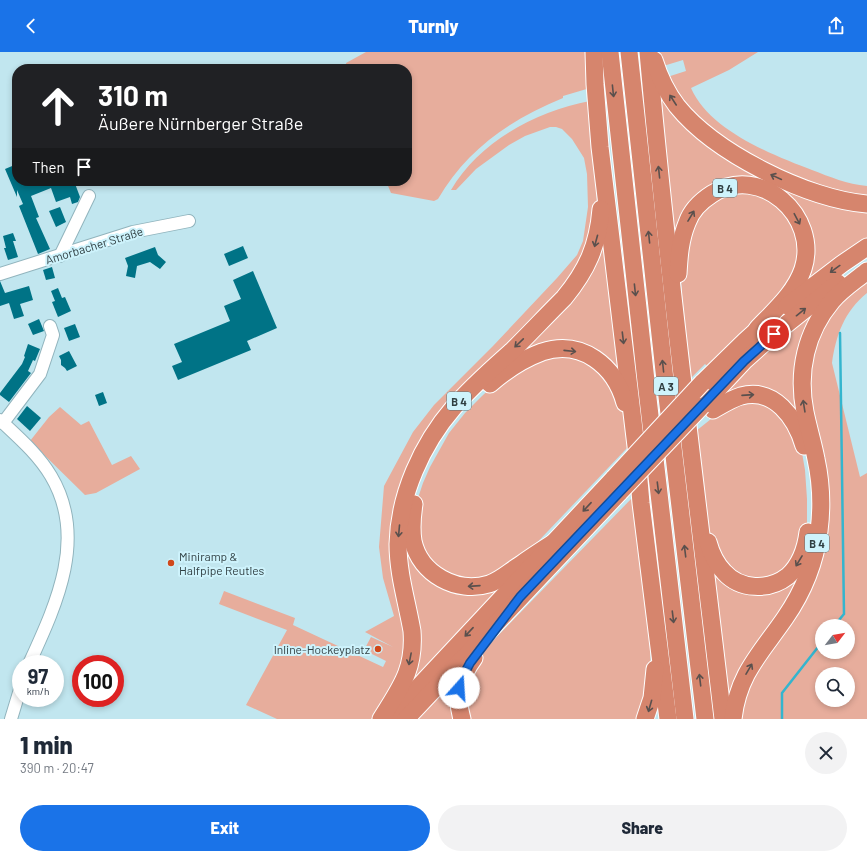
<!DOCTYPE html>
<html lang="en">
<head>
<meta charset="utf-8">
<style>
  :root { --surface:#fff; --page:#f2f2f3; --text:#1f2937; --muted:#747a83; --accent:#1a73e8 }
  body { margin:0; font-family:Barlow,sans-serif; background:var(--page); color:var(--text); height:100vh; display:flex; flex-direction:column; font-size:15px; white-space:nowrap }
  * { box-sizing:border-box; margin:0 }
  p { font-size:13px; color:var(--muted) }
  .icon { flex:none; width:22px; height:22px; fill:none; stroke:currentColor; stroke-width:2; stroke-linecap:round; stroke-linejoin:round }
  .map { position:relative; height:667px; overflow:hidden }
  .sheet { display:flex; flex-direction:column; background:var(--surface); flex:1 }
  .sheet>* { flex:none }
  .hud { position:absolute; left:12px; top:12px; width:400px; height:122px; border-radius:16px; box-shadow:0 2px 6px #0003; background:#202124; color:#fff; overflow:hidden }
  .needle { width:26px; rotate:59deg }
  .fabs { position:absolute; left:815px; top:567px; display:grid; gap:8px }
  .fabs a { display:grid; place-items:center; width:40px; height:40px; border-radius:50%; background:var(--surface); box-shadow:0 2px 6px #0003; font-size:20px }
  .speed { position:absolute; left:12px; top:603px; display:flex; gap:8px; font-size:20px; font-weight:700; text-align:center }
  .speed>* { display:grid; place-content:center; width:52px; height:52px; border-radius:50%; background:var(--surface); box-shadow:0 2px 6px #0003; line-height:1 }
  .speed small { font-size:10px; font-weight:400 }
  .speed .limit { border:6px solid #d22; background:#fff; color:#111 }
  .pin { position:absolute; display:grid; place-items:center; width:34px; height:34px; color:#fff; margin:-17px; border:2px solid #fff; border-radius:50%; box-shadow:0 1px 4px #0007 }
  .me { position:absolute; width:44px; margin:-22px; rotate:19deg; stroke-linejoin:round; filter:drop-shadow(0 0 3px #0008) }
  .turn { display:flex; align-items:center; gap:14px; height:84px; padding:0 20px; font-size:18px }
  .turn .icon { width:52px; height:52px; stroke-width:2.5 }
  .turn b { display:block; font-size:28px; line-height:34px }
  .then { display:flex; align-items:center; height:38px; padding:0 20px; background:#0003; gap:8px; font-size:15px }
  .round { display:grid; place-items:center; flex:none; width:42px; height:42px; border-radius:21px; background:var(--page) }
  .headline { display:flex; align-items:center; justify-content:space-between; height:68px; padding:0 20px }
  h1 { font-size:24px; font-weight:800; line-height:30px }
  .button { display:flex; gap:8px; margin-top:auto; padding:8px 20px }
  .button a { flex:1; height:46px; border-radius:24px; background:var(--accent); color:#fff; font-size:16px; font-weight:800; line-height:46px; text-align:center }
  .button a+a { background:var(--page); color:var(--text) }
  header { display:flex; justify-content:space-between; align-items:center; height:52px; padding:0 20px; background:var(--accent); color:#fff; font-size:18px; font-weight:800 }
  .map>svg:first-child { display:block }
  .green { fill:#e7ad9c; fill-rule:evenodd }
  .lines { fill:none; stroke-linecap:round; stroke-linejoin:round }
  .stream { stroke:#34b5ce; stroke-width:2.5 }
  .building { fill:#007386 }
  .minor-casing { stroke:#91b4bd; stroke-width:14 }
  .highway-casing { stroke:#fff; stroke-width:19 }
  .minor { stroke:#fff; stroke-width:12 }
  .highway { stroke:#d6856d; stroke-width:17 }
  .highway-bridge-casing { stroke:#fff; stroke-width:19; stroke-linecap:butt }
  .highway-bridge { stroke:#d6856d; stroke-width:17 }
  .oneway { stroke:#5a504d }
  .route-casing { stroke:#114b97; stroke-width:10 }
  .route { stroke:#1a73e8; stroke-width:7 }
  .poi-dot { fill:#d0481b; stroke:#cef3fc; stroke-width:1.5 }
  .labels { text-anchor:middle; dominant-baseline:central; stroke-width:4; stroke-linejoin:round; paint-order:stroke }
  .shield { fill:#cef3fc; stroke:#5f757a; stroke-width:1 }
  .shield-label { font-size:11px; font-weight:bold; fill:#303f42 }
  .street-label { font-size:12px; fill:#303f42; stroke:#cef3fc }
  .poi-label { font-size:12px; fill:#303f42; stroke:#cef3fc; text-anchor:start }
</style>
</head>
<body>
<header><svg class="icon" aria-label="back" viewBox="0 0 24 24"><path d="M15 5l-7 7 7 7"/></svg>Turnly<svg class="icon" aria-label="share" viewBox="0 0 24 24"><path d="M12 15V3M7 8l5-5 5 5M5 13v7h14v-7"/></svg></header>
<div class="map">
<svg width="867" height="667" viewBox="0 0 867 667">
  <rect width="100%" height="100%" fill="#c1e6ef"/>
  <g class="green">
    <path d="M366,0H586L590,36L563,44V46C511,67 466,98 438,147L434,149L391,141L386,129H407V17H347L346,11Z"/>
    <path d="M656,0H758L729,18L691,36C709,78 772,103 812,118C830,125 847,132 867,134V149L811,135L703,75L664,26L686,19L683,8L660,15Z"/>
    <polygon points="658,28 718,95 867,155 867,190 798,239 807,213 781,143 714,137 676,208"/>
    <path d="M590,49L596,115L597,155L581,217L482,320L403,439L404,556L406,610L376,662L371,667H277L246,653L287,578L219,552L224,539L295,566L293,573L383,615L386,609L364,598L371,585L393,595L365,580L394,564L383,526L379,495L384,434L413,380L434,353L493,294L557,226L577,203L583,189L588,155L587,122L584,106L572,87L562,77L556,75H550L525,84L509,93L476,117L456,138H451C479,90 536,59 590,49Z"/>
    <polygon points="722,140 766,141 799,178 796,225 747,276 707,314 705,312 690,327 683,260 681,227 690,171"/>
    <path d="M605,166L626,330C618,328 616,322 610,317C601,305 588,295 572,294C559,293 543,295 531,301C525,304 519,308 513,312C494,324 476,337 461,354C423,394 372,498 444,532C472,545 500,531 523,515L385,661C397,644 410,628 414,608C420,579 407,549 403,521C401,504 401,487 403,469C409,428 429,390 456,358C468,343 484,329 499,315C519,295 539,276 559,256C587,225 596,208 603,167Z"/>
    <path d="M867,224V241C844,260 836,283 832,311L860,425L867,421V667H736L740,645L818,500L805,330L818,275ZM822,574H848V600H822ZM822,622H848V648H822Z"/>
    <path d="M848,230C841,236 834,242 828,248C801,279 793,317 801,356C804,374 810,391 814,409C818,432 819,456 816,478C812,508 802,535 785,560C759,599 736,615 730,666H728L727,654L724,651L704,484C711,509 720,533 750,537C830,548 823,404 794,362C782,345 758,335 738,341C721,346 707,358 694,368L764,297L814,254Z"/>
    <polygon points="547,302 591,307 623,354 628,395 529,499 482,529 438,521 415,480 417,449 423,431 430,415 449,381 465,361 482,344 495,332"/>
    <polygon points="736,348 774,352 801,395 805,418 807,447 807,471 803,491 776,527 737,525 713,495 709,479 696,379 711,367 709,364"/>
    <polygon points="60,355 81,373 89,369 112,413 131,404 140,417 96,441 85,443 30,389 49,365"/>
    <polygon points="633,445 650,592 651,627 641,667 466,667 462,646 473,612 482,600"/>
    <polygon points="472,602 458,667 413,667"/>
  </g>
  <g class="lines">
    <g class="stream">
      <polyline points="834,574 844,562 840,281"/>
      <polyline points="782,667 782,641 822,590"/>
    </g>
  </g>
  <g class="building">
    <polygon points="17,112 17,129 74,129 80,145 78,150 72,152 70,145 56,150 51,136 31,144 39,165 36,166 50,197 38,202 19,154 23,152 17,138 17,145 5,117"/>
    <polygon points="60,155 66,170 56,175 49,159"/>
    <polygon points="13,181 16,189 13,189 18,205 8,208 4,196 6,196 3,184"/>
    <polygon points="243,194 248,206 229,214 224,202"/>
    <polygon points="155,195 158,203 166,210 160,217 150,210 137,214 135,226 126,224 128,214 125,206"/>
    <polygon points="52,215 55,226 46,228 43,218"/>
    <polygon points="253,219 277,276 247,289 251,298 178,328 172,314 182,310 174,292 230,269 224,254 241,247 233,228"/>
    <polygon points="0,229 5,241 29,234 33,248 20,252 24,264 14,267 9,251 0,254"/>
    <polygon points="58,236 62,246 65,245 71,259 58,265 52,250 55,249 51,239"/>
    <polygon points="39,267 44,279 33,283 28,272"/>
    <polygon points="75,272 80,285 69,289 64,276"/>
    <polygon points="28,292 40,297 35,309 33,308 28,319 31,321 9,350 0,343 0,341 22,312 25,305 24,304"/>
    <polygon points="69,299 77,314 67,319 65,316 61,313 61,308 59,304"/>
    <polygon points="103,340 107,351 99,354 95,343"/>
    <polygon points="27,354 41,366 30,379 17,367"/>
  </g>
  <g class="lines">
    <defs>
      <g id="minor">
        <polyline points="60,204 89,144"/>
        <polyline points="0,222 133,180 189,169"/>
        <path d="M0,368C18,385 38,402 51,424C88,486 56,553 29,612"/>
        <polyline points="3,371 40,322 53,283 50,274"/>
        <polyline points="11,667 21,634"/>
      </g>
      <g id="highway">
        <polyline points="594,0 595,32 600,95 636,394 641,451 668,667"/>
        <polyline points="610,0 646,329 685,667"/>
        <polyline points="629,0 664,319 705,667"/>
        <path d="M648,0C668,223 697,445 723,667"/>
        <path d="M654,8C659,24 667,41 677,54C715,101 807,147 867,152"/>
        <path d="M678,222C679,205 680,188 687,171C691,159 701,149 712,142C760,111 820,164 803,217C795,241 774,259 757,277"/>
        <polyline points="787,254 842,212 867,195"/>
        <polyline points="702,331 745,289 766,270"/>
        <path d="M490,332C505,319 523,307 542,300C582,287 615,314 625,351"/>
        <polyline points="702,354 744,309 774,282 838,231"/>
        <path d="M713,358C722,353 731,347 741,344C774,335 796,366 804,394"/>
        <path d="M414,452C412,465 411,476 413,489C420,522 457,542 489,532C501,528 510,519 520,513C531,505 542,498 553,491"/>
        <path d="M708,490C711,501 716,512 724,520C740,538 769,539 788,524C800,513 806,496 808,480"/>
        <polyline points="395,660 614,426"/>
        <path d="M381,667C400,636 415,618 412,579C407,550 398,522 398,492C399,443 422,392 454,355C472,334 493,316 513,298C530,281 547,263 564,246C587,218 598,194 601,157"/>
        <polyline points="406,667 620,440"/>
        <path d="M462,667C455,644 460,625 474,606"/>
        <polyline points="645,667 652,646 655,617"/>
        <path d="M733,667C738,622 761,601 785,566C803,540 815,511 819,479C822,456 821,430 816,407C813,391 808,375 805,360C797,319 806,280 832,249C842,237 855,229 867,219"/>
      </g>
    </defs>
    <use href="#minor" class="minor-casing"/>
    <use href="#highway" class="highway-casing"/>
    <use href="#minor" class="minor"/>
    <use href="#highway" class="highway"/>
    <defs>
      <g id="highway-bridge">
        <polyline points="614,426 702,331"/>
        <polyline points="620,440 702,354"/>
      </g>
    </defs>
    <use href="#highway-bridge" class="highway-bridge-casing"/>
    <use href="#highway-bridge" class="highway-bridge"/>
  </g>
  <defs><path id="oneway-shaft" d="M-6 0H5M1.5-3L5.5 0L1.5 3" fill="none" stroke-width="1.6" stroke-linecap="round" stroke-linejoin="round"/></defs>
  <g class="oneway">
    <use href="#oneway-shaft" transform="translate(613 39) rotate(84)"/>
    <use href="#oneway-shaft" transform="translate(673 48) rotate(-123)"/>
    <use href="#oneway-shaft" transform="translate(659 120) rotate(-96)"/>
    <use href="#oneway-shaft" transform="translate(776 125) rotate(-155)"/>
    <use href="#oneway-shaft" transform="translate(691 164) rotate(-59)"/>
    <use href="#oneway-shaft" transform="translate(797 167) rotate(62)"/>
    <use href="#oneway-shaft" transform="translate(649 185) rotate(-96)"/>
    <use href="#oneway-shaft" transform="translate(596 189) rotate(105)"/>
    <use href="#oneway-shaft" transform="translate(835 217) rotate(144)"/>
    <use href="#oneway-shaft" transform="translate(635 238) rotate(84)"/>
    <use href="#oneway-shaft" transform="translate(801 260) rotate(-39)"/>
    <use href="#oneway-shaft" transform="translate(623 286) rotate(83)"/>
    <use href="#oneway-shaft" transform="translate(519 291) rotate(136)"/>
    <use href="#oneway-shaft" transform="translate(570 299) rotate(6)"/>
    <use href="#oneway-shaft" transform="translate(663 314) rotate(-96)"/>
    <use href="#oneway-shaft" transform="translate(748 343) rotate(-4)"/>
    <use href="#oneway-shaft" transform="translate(804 354) rotate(-99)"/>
    <use href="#oneway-shaft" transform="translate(658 436) rotate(83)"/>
    <use href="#oneway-shaft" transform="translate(587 455) rotate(133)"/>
    <use href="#oneway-shaft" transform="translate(399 479) rotate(95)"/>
    <use href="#oneway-shaft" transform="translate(685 499) rotate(-97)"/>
    <use href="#oneway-shaft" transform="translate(799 509) rotate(121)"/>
    <use href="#oneway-shaft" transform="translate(474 534) rotate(176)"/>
    <use href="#oneway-shaft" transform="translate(673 565) rotate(83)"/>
    <use href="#oneway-shaft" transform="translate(469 580) rotate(133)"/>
    <use href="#oneway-shaft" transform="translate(410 607) rotate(101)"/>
    <use href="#oneway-shaft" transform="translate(749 617) rotate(-60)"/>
    <use href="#oneway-shaft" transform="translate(700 628) rotate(-97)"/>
    <use href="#oneway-shaft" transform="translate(650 654) rotate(106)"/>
  </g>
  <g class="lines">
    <defs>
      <polyline id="route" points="459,636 462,626 470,611 520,545 744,309 774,282"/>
    </defs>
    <use href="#route" class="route-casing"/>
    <use href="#route" class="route"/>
  </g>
  <g class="poi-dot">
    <circle cx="171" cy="511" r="4"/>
    <circle cx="378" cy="597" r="4"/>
  </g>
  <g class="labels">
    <g class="shield">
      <rect x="713" y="127" width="24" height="18" rx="3"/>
      <rect x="654" y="325" width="24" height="18" rx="3"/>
      <rect x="447" y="340" width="24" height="18" rx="3"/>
      <rect x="805" y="482" width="24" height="18" rx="3"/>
    </g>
    <g class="shield-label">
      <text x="725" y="136">B 4</text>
      <text x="666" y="334">A 3</text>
      <text x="459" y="349">B 4</text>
      <text x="817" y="491">B 4</text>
    </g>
    <g class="street-label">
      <text transform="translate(94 193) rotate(-17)">Amorbacher Straße</text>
    </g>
    <g class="poi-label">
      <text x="179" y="504">Miniramp &amp;<tspan x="179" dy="14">Halfpipe Reutles</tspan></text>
      <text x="370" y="597" text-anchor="end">Inline-Hockeyplatz</text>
    </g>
  </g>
</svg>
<div class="fabs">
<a><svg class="needle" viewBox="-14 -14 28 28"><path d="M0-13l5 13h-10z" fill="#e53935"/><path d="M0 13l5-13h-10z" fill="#747a83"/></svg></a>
<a><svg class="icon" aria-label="search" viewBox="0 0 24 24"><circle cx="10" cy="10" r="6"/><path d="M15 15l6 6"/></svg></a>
</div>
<div class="speed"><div>97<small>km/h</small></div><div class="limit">100</div></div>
<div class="pin" style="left:774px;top:282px;background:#d93025"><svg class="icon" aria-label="arrive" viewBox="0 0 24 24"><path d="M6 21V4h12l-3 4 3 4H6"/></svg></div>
<svg class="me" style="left:459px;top:636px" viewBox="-20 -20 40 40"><circle r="19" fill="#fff"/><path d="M0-13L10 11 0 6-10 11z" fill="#1a73e8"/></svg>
<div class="hud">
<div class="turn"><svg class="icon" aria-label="ahead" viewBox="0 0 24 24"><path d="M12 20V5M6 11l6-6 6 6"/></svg><div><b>310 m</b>Äußere Nürnberger Straße</div></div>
<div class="then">Then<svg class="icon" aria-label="arrive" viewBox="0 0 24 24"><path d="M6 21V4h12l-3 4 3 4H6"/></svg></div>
</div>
</div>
<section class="sheet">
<div class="headline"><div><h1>1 min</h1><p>390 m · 20:47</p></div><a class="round"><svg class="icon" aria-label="close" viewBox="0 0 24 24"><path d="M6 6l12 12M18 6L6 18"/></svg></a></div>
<div class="button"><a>Exit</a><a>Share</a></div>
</section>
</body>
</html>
